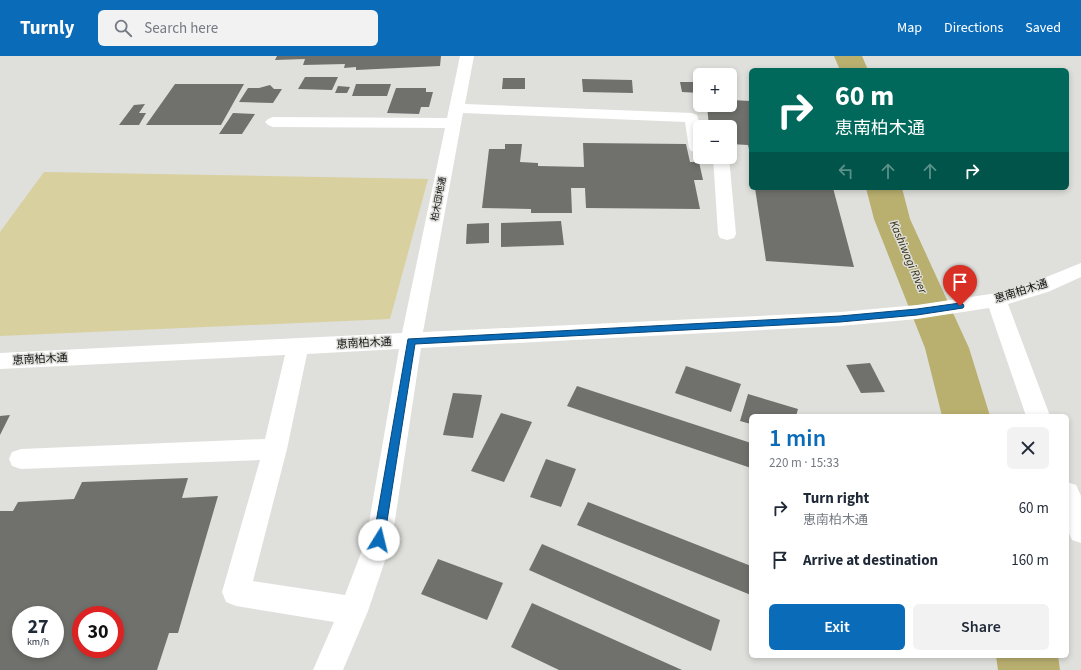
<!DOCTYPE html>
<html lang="en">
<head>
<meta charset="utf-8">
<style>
  :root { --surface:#fff; --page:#f2f2f3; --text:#1f2937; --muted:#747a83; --accent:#0a6bb8 }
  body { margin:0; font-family:"Source Sans 3","Noto Sans JP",sans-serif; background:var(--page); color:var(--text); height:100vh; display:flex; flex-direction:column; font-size:15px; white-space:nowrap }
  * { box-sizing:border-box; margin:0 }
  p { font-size:13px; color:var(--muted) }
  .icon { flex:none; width:22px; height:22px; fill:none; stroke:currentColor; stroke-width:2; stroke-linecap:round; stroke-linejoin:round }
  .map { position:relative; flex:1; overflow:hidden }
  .side { position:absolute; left:749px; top:358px; width:320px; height:244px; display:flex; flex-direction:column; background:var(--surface); border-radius:6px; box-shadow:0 2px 6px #0003 }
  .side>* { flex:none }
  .top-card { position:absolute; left:749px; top:12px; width:320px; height:122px; border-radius:6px; box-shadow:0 2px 6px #0003; background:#00695c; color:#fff; overflow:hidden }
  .controls { position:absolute; left:693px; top:12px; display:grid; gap:8px }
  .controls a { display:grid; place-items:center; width:44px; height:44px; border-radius:6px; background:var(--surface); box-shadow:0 2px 6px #0003; font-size:20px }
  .speed { position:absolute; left:12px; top:550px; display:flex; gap:8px; font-size:20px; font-weight:700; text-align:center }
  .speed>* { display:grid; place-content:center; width:52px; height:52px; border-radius:50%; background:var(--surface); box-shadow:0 2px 6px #0003; line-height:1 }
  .speed small { font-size:10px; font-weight:400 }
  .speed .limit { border:6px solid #d22; background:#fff; color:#111 }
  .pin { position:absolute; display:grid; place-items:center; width:34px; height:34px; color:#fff; margin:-41px -17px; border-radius:50% 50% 50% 0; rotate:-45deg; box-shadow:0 0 4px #0007 }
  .pin .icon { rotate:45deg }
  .me { position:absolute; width:44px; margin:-22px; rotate:9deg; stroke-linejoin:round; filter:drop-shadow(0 0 3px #0008) }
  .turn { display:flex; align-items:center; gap:14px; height:84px; padding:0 20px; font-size:18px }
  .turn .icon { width:52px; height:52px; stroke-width:2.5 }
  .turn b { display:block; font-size:28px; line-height:34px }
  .lanes { display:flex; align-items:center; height:38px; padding:0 20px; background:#0003; justify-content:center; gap:20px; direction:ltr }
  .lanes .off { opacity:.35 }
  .round { display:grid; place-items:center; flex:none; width:42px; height:42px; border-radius:6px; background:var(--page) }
  .overview { display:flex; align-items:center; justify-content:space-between; height:68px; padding:0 20px }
  h1 { font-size:24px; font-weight:600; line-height:30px; color:var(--accent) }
  .action { display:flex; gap:8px; margin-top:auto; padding:8px 20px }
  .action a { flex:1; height:46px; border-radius:6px; background:var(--accent); color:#fff; font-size:16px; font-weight:600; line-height:46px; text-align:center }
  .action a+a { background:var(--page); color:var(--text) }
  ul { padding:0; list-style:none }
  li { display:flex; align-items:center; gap:12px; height:52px; padding:0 20px }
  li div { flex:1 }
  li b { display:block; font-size:15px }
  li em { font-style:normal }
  header { display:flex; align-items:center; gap:24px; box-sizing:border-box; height:56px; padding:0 20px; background:var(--accent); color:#fff }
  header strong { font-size:19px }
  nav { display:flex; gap:22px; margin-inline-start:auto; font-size:14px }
  .search { width:280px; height:36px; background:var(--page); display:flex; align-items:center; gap:10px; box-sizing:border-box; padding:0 14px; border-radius:6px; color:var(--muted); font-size:15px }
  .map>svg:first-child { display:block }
  .green { fill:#d8d09e }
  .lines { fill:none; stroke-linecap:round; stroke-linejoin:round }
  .river { fill:#b9af6f; fill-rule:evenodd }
  .building { fill:#70706c; fill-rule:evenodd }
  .minor { fill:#fff; fill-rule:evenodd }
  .route { fill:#0a6bb8; stroke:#064678 }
  .labels { text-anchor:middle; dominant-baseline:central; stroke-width:3; stroke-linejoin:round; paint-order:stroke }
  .far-street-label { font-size:9px; fill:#0d0d0c; stroke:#dfdfdb }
  .street-label { font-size:11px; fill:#0d0d0c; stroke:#dfdfdb }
  .water-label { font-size:12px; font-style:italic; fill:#302b0e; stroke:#dfdfdb }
</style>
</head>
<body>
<header>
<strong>Turnly</strong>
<div class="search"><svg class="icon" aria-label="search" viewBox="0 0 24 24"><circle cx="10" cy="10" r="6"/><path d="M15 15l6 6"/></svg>Search here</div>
<nav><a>Map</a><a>Directions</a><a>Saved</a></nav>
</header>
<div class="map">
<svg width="1081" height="614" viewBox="0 0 1081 614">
  <rect width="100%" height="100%" fill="#dfdfdb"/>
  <polygon class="green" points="44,116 428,123 390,263 0,280 0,176"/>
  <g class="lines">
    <g class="river">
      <polygon points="834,0 862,0 868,14 840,14"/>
      <polygon points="866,132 902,132 910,163 969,292 990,360 942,360 925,292 874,163"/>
      <polygon points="996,600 1058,600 1060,614 998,614"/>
    </g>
  </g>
  <g class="building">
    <polygon points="277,0 441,0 440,10 356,14 356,11 344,12 345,8 303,9 305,3 275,4"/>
    <polygon points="305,21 338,21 332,34 298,33"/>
    <polygon points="503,22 525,22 525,33 502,33"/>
    <polygon points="582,23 632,24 633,37 583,36"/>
    <polygon points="680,26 698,26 700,37 682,36"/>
    <polygon points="175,28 244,28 221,69 146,69"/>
    <polygon points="356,28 391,28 387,40 352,40"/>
    <polygon points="270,29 274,33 282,33 273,47 239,46 248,32 259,32"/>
    <polygon points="338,30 350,31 347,37 335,37"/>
    <polygon points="396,32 426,32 426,36 433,36 429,51 421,51 419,58 387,57"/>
    <polygon points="730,44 751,45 751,101 748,89 730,88 730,71 709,71 707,49 730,49"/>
    <polygon points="145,48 139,57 146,57 139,69 119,69 134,49"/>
    <polygon points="233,57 255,58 242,78 219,78"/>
    <polygon points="583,87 686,88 690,106 699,106 703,124 694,124 700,153 586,152 585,132 571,132 572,157 531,157 531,153 482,152 489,93 505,93 505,88 522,88 520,106 538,107 538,110 584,111"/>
    <polygon points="755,132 833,132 854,211 766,205"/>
    <polygon points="561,165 564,189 501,191 501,167"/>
    <polygon points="489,167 489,187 466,188 467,168"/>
    <polygon points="870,307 885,336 861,337 846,309"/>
    <polygon points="686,310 741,328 731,356 675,337"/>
    <polygon points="577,330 751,387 751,412 567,350"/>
    <polygon points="453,337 482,339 473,382 443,379"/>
    <polygon points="748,338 798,353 796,360 751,360 751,368 740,365"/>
    <polygon points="501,357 532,366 504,426 471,415"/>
    <polygon points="10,359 0,379 0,360"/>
    <polygon points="546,403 576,413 561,451 530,441"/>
    <path d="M188,422L182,442L218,440L178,577H169L157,614H0V455H13L18,446L74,443L82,426ZM21,559H55V593H21ZM81,559H115V593H81Z"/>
    <polygon points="588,446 751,510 751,539 577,469"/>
    <polygon points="542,488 720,564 711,595 529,514"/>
    <polygon points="438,503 503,527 487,564 421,538"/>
    <polygon points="532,547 682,614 559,614 511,591"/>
  </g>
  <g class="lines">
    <g class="minor">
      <path d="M460,0H474L465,48L692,57L697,59L701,71H700V97L691,95L689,92L685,66L463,57L423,276L840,256L917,249L997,237L1034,226L1081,207V221L1048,236L1008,248L1050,360H1026L989,252L917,263L840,270L421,292L392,484L368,555L343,614H313L334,566L236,550L226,546L222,536L260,404L21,413L12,410L9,403L12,396L21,393L265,383L285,299L0,313V297L402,277L445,72L273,71L268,69L265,66L268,63L273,61L447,62ZM399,293L366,484L345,539L253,525L287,393L307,298Z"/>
      <polygon points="713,101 729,101 736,178 734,182 727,184 720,182 718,178"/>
      <polygon points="1067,426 1076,429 1081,440 1081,487 1072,484 1067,473"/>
    </g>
  </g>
  <polygon class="route" points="960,247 963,248 964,250 963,252 917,259 840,266 415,288 384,484 383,487 379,489 375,487 373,484 408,283 840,260 917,253"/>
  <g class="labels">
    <g class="far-street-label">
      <text transform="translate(439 143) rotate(-79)">柏木団地通</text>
    </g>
    <g class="street-label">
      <text transform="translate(1021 235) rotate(-17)">恵南柏木通</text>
      <text transform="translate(364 287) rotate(-3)">恵南柏木通</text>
      <text transform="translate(40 303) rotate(-3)">恵南柏木通</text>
    </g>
    <g class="water-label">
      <text transform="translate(908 201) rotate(67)">Kashiwagi River</text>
    </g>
  </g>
</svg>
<div class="controls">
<a>+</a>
<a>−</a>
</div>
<div class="speed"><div>27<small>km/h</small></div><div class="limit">30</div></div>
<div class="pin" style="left:960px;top:250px;background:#d93025"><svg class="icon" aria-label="arrive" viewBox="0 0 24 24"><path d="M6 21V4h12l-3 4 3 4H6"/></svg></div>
<svg class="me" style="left:379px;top:484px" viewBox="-20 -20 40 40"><circle r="19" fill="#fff"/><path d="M0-13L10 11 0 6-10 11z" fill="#0a6bb8"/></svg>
<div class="top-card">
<div class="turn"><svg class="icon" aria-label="right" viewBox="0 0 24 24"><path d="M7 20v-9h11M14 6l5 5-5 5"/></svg><div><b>60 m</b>恵南柏木通</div></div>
<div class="lanes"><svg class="icon off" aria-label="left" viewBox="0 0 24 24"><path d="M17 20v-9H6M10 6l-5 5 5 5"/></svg><svg class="icon off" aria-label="ahead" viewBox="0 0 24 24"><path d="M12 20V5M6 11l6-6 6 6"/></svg><svg class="icon off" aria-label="ahead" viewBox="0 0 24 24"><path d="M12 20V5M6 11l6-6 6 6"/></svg><svg class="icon" aria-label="right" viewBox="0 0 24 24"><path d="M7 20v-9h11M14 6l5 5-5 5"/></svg></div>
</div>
<section class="side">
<div class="overview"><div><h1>1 min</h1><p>220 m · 15:33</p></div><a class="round"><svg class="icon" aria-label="close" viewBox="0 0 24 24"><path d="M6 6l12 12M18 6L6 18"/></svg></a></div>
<ul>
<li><svg class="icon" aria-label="right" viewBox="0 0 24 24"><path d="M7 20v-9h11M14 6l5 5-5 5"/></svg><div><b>Turn right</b><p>恵南柏木通</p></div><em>60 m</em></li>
<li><svg class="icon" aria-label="arrive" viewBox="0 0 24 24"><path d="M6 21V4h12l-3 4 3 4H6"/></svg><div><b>Arrive at destination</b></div><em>160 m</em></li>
</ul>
<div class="action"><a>Exit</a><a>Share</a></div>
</section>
</div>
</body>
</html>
